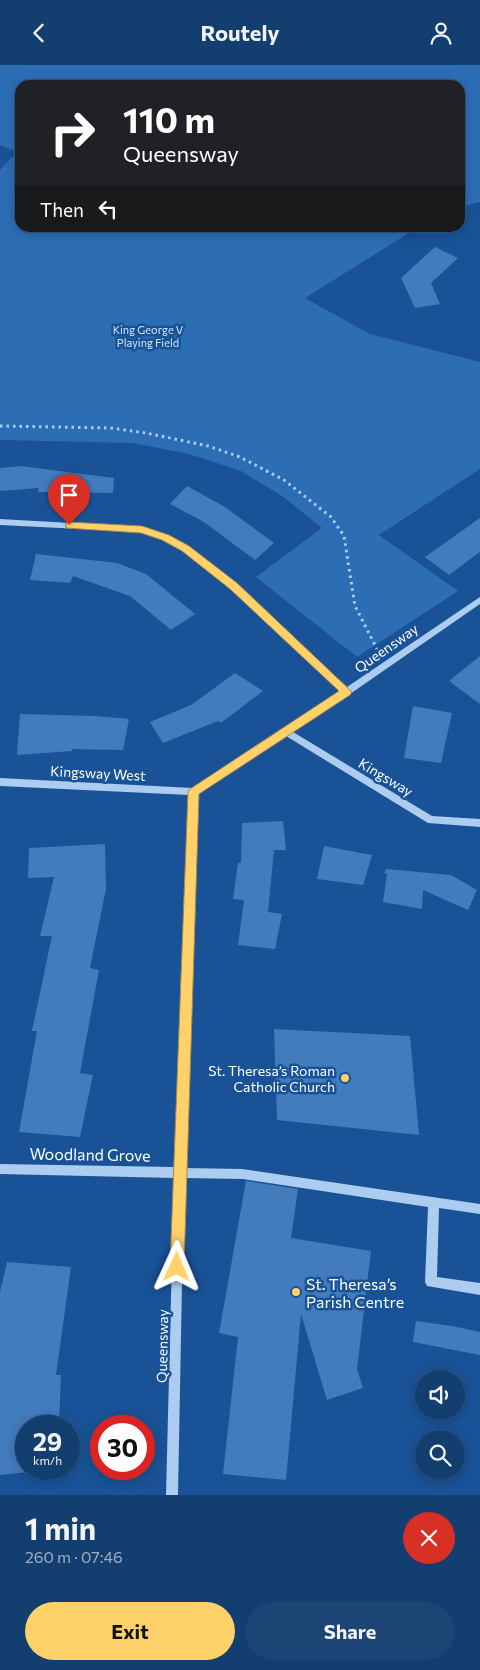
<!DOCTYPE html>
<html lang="en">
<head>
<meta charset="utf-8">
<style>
  :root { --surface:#133e70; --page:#1c4575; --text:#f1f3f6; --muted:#9daec3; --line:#325783; --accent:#ffd16b }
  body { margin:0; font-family:Commissioner,sans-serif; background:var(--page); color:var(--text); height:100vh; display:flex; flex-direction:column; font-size:19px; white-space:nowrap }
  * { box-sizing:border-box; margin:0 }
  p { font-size:16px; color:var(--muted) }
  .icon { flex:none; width:28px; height:28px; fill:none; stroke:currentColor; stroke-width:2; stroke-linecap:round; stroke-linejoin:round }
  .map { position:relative; height:1430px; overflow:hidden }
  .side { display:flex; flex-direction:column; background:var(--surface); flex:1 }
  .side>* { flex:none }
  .hud { position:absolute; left:15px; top:15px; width:450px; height:152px; border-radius:15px; box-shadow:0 2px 12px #0003,0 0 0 1px var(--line); background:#202124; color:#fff; overflow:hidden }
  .buttons { position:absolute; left:415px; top:1305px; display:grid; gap:10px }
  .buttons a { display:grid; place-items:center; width:50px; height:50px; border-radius:50%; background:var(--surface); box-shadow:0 2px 12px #0003,0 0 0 1px var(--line); font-size:25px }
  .speed { position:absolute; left:15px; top:1350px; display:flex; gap:10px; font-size:25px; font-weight:700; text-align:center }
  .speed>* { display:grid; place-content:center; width:65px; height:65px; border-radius:50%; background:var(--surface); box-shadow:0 2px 12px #0003,0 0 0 1px var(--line); line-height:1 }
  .speed small { font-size:12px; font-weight:400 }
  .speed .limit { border:8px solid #d22; background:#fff; color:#111 }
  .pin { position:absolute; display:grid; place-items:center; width:42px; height:42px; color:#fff; margin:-51px -21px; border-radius:50% 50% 50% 0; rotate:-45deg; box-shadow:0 0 5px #0007 }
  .pin .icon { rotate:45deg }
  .me { position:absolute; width:55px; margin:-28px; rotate:1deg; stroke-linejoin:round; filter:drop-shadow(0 0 4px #0008) }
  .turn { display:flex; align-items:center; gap:18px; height:105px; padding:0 25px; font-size:22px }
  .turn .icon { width:65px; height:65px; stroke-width:2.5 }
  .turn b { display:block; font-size:35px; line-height:42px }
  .then { display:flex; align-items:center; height:48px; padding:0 25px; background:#0003; gap:10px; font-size:19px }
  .round { display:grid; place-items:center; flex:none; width:52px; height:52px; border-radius:26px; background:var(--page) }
  .summary { display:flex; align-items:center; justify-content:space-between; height:85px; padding:0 25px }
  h1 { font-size:30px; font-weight:700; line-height:38px }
  .primary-button { display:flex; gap:10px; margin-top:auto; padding:10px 25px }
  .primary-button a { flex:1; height:58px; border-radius:30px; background:var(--accent); color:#111; font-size:20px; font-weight:700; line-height:58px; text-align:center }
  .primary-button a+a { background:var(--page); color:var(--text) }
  header { display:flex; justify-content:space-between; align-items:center; height:65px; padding:0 25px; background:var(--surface); font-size:22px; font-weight:700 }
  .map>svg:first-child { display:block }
  .green { fill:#2d6db4 }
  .building { fill:#427cbd }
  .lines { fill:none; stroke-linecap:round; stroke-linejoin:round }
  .path { stroke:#acccf0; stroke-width:3; stroke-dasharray:2.5 4; stroke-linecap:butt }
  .minor { fill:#acccf0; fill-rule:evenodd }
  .route { fill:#ffd16b; stroke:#a68846 }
  .poi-dot { fill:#ffd16b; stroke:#195296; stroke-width:2 }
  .labels { text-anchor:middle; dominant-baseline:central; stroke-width:5; stroke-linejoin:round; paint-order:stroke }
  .far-park-label { font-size:11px; fill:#d3e6fb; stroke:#195296 }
  .street-label { font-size:14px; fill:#fff; stroke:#195296 }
  .poi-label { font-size:14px; fill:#fff; stroke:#195296; text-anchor:end }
  .near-street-label { font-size:16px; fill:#fff; stroke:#195296 }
  .near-poi-label { font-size:16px; fill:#fff; stroke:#195296; text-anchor:start }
</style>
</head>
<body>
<header><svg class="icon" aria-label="back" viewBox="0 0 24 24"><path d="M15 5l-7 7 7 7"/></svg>Routely<svg class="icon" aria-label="person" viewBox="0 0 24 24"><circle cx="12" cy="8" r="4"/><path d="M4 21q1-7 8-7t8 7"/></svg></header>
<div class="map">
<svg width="480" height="1430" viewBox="0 0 480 1430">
  <rect width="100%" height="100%" fill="#195296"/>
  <polygon class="green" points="0,0 480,0 480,137 460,142 460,20 20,20 20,162 417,163 305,233 370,269 480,297 480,404 379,470 458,526 357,592 256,512 322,463 285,433 241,406 189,389 133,378 0,375 0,105 17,87 0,80"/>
  <g class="building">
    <polygon points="435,182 458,193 431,218 440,239 415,243 401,213"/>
    <polygon points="21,401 114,413 113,428 38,427 39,423 0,426 0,403"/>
    <polygon points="187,421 225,442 274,478 255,495 204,457 170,439"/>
    <polygon points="480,453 480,487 449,510 425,492"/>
    <polygon points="36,489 117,498 146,509 195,549 171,565 130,531 73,511 70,518 30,515"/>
    <polygon points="480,591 480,639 449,616"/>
    <polygon points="235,608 263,626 221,658 218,656 163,678 150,657 191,640"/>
    <polygon points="413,641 452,648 441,698 404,693"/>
    <polygon points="20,649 95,651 129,654 123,685 72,684 72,686 17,690"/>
    <polygon points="283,756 286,785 274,785 268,847 282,849 275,884 238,880 244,835 233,834 238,798 241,798 242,758"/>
    <polygon points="105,779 106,824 90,903 99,905 80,1008 93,1010 80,1072 19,1067 37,966 32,966 52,871 40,871 54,812 28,813 29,783"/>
    <polygon points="324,781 372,790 363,820 317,814"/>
    <polygon points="386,804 451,810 477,825 468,845 423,825 422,844 383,837 387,809 384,808"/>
    <polygon points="274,964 410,971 419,1070 277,1055"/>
    <polygon points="246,1116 298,1124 291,1173 371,1186 357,1304 363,1323 327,1335 301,1249 286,1415 223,1409 238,1272 219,1268"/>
    <polygon points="7,1197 71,1202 56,1310 61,1310 59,1361 26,1361 26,1404 57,1404 0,1410 0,1227"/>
    <polygon points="416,1256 452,1261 480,1267 480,1290 413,1277"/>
  </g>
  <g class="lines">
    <polyline class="path" points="0,361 111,363 146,368 208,381 240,392 284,415 331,452 344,471 355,541 377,584"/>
    <polygon class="minor" points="0,454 142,462 169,471 189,482 236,519 347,622 480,532 480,539 350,629 293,667 432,751 480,754 480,762 428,758 286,671 198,729 184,1103 242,1104 480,1139 480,1149 439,1143 437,1212 480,1218 480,1230 427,1221 425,1217 428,1142 242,1114 184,1113 178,1430 166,1430 174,1113 0,1109 0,1099 174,1102 189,730 0,721 0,713 193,723 280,666 281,664 285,663 341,627 230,523 183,486 163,475 142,468 121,466 0,460"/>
  </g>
  <polygon class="route" points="69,457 142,461 169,470 189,481 237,518 352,627 350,630 199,729 184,1202 182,1207 177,1209 172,1207 170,1202 188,727 190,724 339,626 230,524 182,486 162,475 141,468 66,463 66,458"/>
  <g class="poi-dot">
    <circle cx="345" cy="1013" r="5"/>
    <circle cx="296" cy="1227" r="5"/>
  </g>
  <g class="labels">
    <g class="far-park-label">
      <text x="148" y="264">King George V<tspan x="148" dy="13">Playing Field</tspan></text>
    </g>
    <g class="street-label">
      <text transform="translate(386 583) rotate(-35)">Queensway</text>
      <text transform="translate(98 708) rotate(3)">Kingsway West</text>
      <text transform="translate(386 712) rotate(31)">Kingsway</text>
      <text transform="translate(162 1281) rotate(-89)">Queensway</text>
    </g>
    <g class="poi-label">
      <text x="335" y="1005">St. Theresa’s Roman<tspan x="335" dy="16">Catholic Church</tspan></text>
    </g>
    <g class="near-street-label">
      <text transform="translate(90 1089) rotate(1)">Woodland Grove</text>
    </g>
    <g class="near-poi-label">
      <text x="306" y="1218">St. Theresa’s<tspan x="306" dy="18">Parish Centre</tspan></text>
    </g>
  </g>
</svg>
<div class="buttons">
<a><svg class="icon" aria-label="sound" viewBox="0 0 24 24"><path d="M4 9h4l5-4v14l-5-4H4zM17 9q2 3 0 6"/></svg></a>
<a><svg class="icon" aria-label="search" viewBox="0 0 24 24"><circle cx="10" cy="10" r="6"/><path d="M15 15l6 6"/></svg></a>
</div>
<div class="speed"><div>29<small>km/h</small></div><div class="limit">30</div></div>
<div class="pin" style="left:69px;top:460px;background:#d93025"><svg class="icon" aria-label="arrive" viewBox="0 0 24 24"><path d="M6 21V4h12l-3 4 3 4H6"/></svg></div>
<svg class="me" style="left:177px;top:1202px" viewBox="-20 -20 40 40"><path d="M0-17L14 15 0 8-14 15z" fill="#ffd16b" stroke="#fff" stroke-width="4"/></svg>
<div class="hud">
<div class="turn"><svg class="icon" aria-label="right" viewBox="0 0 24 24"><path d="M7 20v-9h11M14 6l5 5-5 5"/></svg><div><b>110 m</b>Queensway</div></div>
<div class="then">Then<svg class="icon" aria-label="left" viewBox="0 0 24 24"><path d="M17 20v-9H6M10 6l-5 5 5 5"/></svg></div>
</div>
</div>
<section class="side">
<div class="summary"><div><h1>1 min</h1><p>260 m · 07:46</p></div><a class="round" style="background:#d93025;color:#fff"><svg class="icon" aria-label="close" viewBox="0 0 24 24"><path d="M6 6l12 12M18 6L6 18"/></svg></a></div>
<div class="primary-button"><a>Exit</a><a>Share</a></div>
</section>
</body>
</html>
